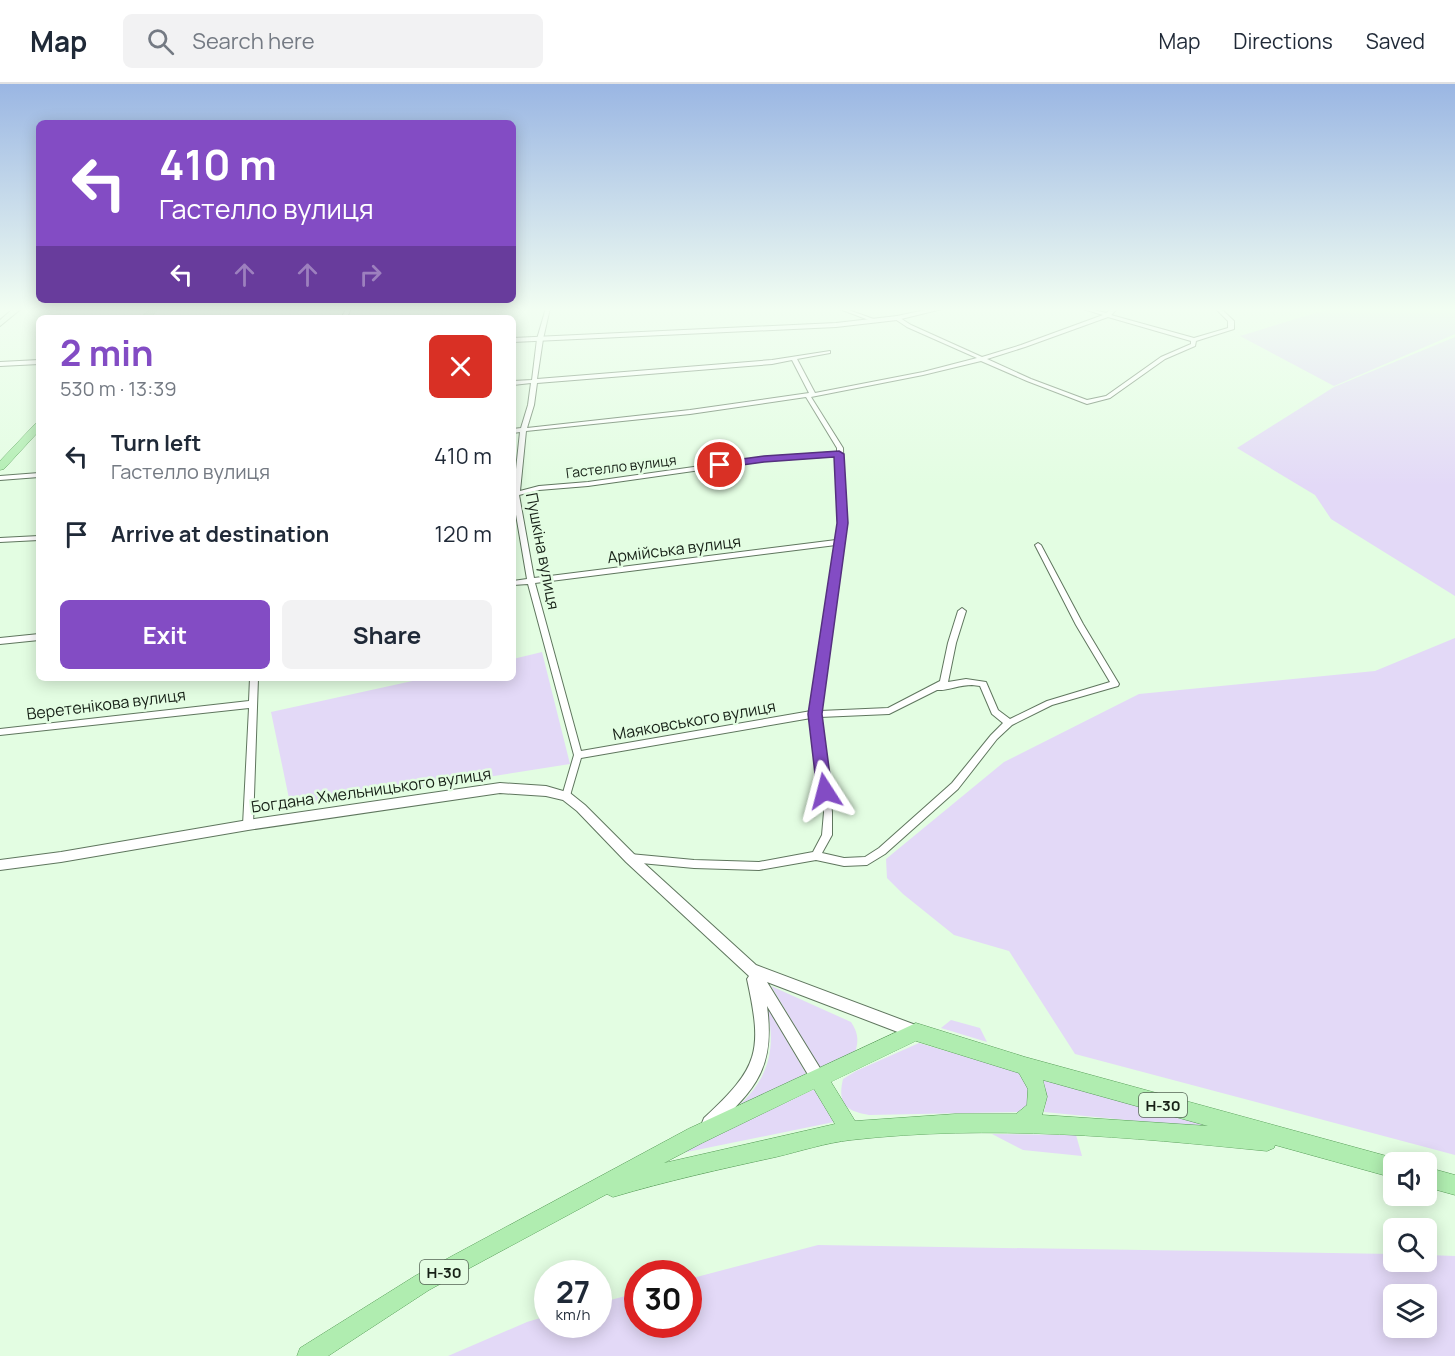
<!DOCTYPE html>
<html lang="en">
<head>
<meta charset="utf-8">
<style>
  :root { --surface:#fff; --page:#f2f2f3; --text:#1f2937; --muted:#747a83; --line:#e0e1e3; --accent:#834cc4 }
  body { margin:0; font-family:Manrope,sans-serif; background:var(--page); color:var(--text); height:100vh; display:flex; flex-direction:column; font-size:22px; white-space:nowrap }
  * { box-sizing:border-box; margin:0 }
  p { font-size:20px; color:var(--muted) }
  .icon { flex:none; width:33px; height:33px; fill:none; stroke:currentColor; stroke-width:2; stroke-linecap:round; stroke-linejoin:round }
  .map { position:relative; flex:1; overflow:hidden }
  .side { position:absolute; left:36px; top:231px; width:480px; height:366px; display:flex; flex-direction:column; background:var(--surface); border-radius:9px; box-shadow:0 3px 15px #0003 }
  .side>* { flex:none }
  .guide { position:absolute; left:36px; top:36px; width:480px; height:183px; border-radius:9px; box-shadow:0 3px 15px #0003; background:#834cc4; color:#fff; overflow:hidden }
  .tools { position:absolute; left:1383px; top:1068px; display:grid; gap:12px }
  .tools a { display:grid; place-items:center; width:54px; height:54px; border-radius:9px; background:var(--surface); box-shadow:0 3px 15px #0003; font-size:30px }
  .speed { position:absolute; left:534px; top:1176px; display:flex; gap:12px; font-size:30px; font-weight:700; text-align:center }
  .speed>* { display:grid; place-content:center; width:78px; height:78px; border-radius:50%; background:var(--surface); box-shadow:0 3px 15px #0003; line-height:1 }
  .speed small { font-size:15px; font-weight:400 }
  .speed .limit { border:9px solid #d22; background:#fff; color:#111 }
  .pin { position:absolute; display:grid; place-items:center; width:51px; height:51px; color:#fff; margin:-26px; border:3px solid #fff; border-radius:50%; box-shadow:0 2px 6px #0007 }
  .me { position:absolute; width:66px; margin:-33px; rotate:351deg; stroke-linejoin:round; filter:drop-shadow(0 0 4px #0008) }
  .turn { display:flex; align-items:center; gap:21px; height:126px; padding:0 24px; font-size:27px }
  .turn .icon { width:78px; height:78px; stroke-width:2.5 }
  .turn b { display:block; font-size:42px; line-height:51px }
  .lanes { display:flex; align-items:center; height:57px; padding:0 24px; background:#0003; justify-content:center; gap:30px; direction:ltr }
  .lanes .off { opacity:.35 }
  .round { display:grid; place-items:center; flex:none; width:63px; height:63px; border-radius:9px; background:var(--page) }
  .overview { display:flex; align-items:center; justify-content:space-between; height:102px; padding:0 24px }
  h1 { font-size:36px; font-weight:700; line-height:45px; color:var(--accent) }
  .primary-button { display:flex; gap:12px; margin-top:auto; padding:12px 24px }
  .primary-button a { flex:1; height:69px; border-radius:9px; background:var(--accent); color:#fff; font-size:24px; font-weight:700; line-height:69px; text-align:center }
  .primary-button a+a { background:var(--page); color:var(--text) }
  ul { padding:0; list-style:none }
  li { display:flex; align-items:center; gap:18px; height:78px; padding:0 24px }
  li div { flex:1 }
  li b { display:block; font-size:22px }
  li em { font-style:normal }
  header { display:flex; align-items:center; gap:36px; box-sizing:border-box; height:84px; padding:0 30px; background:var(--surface); border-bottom:2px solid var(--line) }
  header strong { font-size:28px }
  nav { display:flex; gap:33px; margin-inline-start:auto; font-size:21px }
  .search { width:420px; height:54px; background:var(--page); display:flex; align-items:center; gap:15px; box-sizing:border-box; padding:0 21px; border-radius:9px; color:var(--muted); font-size:22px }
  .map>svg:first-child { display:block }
  .green { fill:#e3d9f7; fill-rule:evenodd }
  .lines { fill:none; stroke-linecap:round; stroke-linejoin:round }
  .minor-casing { stroke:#5f765e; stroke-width:2 }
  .tertiary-casing { stroke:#5f765e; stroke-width:2 }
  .secondary-casing { stroke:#5f765e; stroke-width:2 }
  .primary-casing { stroke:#589e59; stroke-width:1 }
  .minor { fill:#fff; fill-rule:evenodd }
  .tertiary { fill:#fff; fill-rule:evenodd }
  .secondary { fill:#d7f6d8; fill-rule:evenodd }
  .primary { fill:#b0edb0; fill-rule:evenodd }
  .route { fill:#834cc4; stroke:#55317f; stroke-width:1.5 }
  .labels { text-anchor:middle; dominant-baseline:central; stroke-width:5; stroke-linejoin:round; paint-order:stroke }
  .far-street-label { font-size:14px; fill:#172117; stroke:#e3fde2 }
  .shield { fill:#e3fde2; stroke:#546354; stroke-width:1.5 }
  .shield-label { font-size:15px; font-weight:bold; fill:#172117 }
  .street-label { font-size:16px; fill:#172117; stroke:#e3fde2 }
</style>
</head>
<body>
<header>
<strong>Map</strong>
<div class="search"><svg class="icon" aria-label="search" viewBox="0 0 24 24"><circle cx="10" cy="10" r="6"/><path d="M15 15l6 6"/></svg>Search here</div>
<nav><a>Map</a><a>Directions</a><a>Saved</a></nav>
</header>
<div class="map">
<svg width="1455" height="1272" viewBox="0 0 1455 1272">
  <rect width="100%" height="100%" fill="#e3fde2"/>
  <g class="green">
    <polygon points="1332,224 1455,224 1455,250 1334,302 1240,252"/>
    <polygon points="1455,253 1455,512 1331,435 1315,411 1237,364 1334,303"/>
    <polygon points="1455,554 1455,1071 1075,970 1009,867 954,851 903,810 887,794 886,775 1004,678 1139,610 1375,587"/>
    <polygon points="542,568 570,680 291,724 271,628 426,594 513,594 513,575"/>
    <path d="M771,902L851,938C858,949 859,956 855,969L822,987Z"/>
    <path d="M766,921L808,993L726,1032C766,1002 779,969 766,921Z"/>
    <polygon points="951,936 980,944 987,958 941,944"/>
    <path d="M919,959L1018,988L1029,1002L1030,1018L1021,1028L869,1031C846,1027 837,1020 843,995L856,987Z"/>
    <polygon points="1041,994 1229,1046 1044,1028 1046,1018"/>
    <polygon points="815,1005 834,1038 677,1070"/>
    <polygon points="992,1050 1076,1051 1082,1072 1023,1066"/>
    <path d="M818,1161L1393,1170L1394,1178H1426L1427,1171L1455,1172V1272H448L527,1238L547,1232L548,1240H598L599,1219L637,1209L638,1240H688L689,1195ZM1426,1210V1244H1394V1210Z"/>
  </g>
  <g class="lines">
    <defs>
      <g id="minor">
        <polygon points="347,224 351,224 347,234 341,234"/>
        <path d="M546,224H550L543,255L537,295L772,276L830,267V269L797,275L815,309L923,288L977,274L907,243L895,235V233L897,232L911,241L982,273L1021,261L1103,231L1080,224H1087L1106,229L1113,224H1118L1111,231L1194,254L1228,244V237L1215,224H1220L1234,237V245L1196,257L1195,262L1165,275L1110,314L1087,320L1027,297L981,277L923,291L811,313L843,364L845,439L820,627L888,624L940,597L948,559L958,527L962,524L966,527L956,559L948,598L966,595L986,598L998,626L1010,635L1047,617L1110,598L1076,541L1035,461L1038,459L1041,461L1083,540L1119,600L1118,602L1052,621L1012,641L997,655L958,705L885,770L867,781L844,782L816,776L759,786L694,784L630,778L627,777L625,774L627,771L630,770L694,776L759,778L813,768L822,751L824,728L811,634L581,674L569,715L566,716L563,715L562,712L574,671L528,500L513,501V497L527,495L513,413L520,348L513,349V345L521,344L528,321L531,299L513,301V297L532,296L537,255ZM1108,233L1191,257V260L1161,273L1106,312L1087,316L1031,295L987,275L1025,263ZM792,276L809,309L690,326L527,344L534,321L537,299L772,280ZM806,313L837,364V368L764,373L588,398L539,402L520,407L526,347L690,330ZM837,372L839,439L836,456L534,494L519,411L539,406L588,402L764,377ZM836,461L811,627L581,667L535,499ZM972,601L980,602L992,630L1003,639L991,651L952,699L879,764L865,773L844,774L822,769L832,751V728L820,633L889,630L937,606C947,607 959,601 972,601Z"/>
        <polygon points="837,224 843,224 879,237 874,238"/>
        <polygon points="39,389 39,393 0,396 0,392"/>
        <polygon points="39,452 39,456 0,458 0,454"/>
        <polygon points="39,550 39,556 0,560 0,554"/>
        <polygon points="250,594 258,594 253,741 251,744 248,745 245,744 243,741 249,624 0,651 0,645 249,617"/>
      </g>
      <g id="tertiary">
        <polygon points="935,224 946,224 897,236 836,243 513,258 513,254 836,239 897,232"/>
        <polygon points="39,276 39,280 0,282 0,278"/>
        <path d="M500,699L546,702L570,709L585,721L634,770L756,881L921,943L923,948L921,953L916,955L767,898L823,989L825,994L823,999L818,1001L813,999L767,922C775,983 757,1004 714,1044L709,1046L704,1044L702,1039L704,1034C759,983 763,968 747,895L749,892L626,778L577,727L563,716L546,712L500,709L248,746L61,778L0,786V776L61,768L248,736Z"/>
      </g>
      <polygon id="secondary" points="14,224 22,224 0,242 0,236"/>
      <g id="primary">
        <polygon points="151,224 159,224 150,234 141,234"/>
        <polygon points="39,338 39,347 4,385 0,386 0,377 36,339"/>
        <path d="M916,939L1025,973L1394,1074L1401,1078H1394V1094L1275,1061L1274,1064L1267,1067C1129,1053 990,1040 851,1056C825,1059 801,1067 776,1073C721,1085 667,1097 613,1113L607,1110L429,1206L328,1272H297L300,1264L415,1192L688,1045ZM916,957L1019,989L1028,1005L1027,1021L1016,1030H955L855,1037L831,998ZM1043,996L1208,1042L1042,1031L1047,1013ZM814,1005L835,1040L664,1079L702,1059Z"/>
        <polygon points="1426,1083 1455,1091 1455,1111 1426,1103"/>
      </g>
    </defs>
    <use href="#minor" class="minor-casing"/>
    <use href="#tertiary" class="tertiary-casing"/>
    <use href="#secondary" class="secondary-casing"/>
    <use href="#primary" class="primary-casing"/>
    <use href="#minor" class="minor"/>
    <use href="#tertiary" class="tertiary"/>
    <use href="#secondary" class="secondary"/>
    <use href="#primary" class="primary"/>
  </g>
  <linearGradient id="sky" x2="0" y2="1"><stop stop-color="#9ab6e3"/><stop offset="0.56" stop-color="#f2fef2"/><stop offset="1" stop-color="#f2fef2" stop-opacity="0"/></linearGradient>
  <rect width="1455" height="402" fill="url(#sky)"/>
  <polygon class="route" points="839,367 844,370 848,439 822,630 832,707 830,711 825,713 819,711 817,707 808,630 837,439 834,373 764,378 720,384 715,381 720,378 764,372"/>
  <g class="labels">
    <g class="far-street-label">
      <text transform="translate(621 382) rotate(-7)">Гастелло вулиця</text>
    </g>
    <g class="shield">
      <rect x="1139" y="1009" width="48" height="24" rx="4.5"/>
      <rect x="420" y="1176" width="48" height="24" rx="4.5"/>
    </g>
    <g class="shield-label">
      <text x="1163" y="1021">Н-30</text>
      <text x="444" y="1188">Н-30</text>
    </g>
    <g class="street-label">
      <text transform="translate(674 465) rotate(-7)">Армійська вулиця</text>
      <text transform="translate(543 467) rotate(79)">Пушкіна вулиця</text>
      <text transform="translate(106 620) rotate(-7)">Веретенікова вулиця</text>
      <text transform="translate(694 636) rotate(-10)">Маяковського вулиця</text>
      <text transform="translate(371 706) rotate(-8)">Богдана Хмельницького вулиця</text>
    </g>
  </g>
</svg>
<div class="tools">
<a><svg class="icon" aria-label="sound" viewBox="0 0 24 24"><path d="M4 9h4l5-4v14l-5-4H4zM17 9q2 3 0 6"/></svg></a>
<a><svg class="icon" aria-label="search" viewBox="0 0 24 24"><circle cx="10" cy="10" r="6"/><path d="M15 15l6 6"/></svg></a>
<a><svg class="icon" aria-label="layers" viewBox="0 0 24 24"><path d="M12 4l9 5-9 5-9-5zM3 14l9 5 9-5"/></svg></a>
</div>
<div class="speed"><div>27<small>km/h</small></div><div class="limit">30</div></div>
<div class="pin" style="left:720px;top:381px;background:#d93025"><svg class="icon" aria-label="arrive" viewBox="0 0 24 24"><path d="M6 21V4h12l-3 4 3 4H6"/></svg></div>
<svg class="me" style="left:825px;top:707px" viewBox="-20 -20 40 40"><path d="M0-17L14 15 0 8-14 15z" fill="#834cc4" stroke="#fff" stroke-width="4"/></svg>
<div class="guide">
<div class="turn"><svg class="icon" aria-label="left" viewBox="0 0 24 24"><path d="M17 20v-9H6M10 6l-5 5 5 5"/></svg><div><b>410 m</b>Гастелло вулиця</div></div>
<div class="lanes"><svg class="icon" aria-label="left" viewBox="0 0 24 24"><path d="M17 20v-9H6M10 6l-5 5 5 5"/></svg><svg class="icon off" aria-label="ahead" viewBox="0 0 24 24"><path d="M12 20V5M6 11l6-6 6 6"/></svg><svg class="icon off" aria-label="ahead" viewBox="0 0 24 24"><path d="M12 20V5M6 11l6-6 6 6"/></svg><svg class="icon off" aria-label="right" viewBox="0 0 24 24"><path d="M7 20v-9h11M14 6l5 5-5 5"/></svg></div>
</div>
<section class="side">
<div class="overview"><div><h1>2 min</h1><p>530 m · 13:39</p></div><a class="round" style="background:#d93025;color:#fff"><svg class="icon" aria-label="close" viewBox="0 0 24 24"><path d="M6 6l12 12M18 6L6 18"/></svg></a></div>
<ul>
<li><svg class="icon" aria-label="left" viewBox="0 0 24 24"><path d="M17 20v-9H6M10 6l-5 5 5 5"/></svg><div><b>Turn left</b><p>Гастелло вулиця</p></div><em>410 m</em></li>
<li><svg class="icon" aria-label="arrive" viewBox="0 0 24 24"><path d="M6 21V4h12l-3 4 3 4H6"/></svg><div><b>Arrive at destination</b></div><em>120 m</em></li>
</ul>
<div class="primary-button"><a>Exit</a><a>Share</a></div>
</section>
</div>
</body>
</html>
